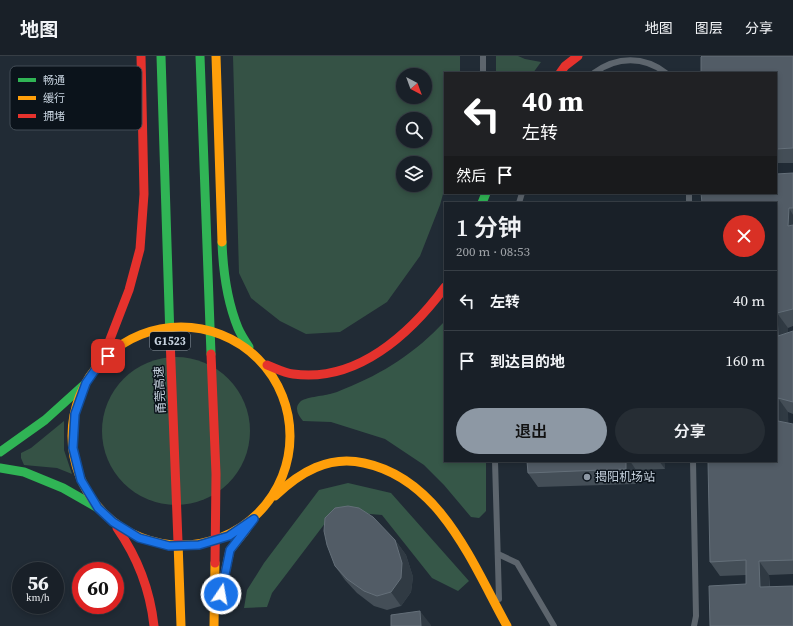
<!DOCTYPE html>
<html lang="zh">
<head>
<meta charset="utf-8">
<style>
  :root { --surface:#192028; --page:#262d34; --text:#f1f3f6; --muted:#9fa3a8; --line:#373e45; --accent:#8d98a4 }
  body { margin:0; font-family:"Source Serif 4","Noto Sans SC",serif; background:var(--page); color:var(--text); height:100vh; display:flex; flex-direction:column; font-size:15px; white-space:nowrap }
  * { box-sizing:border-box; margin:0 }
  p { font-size:13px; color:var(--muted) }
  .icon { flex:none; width:22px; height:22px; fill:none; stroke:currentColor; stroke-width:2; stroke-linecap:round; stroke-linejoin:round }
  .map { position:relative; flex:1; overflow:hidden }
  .panel { position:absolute; left:444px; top:146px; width:333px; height:260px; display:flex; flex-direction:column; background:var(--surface); border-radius:0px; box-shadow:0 2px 6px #0003,0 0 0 1px var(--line) }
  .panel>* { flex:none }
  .guide { position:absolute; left:444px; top:16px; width:333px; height:122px; border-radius:0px; box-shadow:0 2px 6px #0003,0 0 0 1px var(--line); background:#202124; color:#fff; overflow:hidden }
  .needle { width:26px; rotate:139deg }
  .tools { position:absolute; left:396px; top:12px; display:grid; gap:8px }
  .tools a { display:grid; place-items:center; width:36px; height:36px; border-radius:50%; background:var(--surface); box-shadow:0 2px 6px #0003,0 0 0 1px var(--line); font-size:20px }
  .speed { position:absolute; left:12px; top:506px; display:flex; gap:8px; font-size:20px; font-weight:700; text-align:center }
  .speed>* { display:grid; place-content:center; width:52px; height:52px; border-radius:50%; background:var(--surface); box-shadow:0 2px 6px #0003,0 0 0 1px var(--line); line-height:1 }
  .speed small { font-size:10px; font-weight:400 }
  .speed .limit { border:6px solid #d22; background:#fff; color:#111 }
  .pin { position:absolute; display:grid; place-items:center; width:34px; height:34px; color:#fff; margin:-17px; border-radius:8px; box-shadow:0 2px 6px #0006 }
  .me { position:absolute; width:44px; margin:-22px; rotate:12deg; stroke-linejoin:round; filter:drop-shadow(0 0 3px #0008) }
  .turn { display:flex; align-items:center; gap:14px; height:84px; padding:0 12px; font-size:18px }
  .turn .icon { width:52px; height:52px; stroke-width:2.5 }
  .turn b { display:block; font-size:28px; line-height:34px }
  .then { display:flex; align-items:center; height:38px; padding:0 12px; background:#0003; gap:8px; font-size:15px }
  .round { display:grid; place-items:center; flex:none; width:42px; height:42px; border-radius:21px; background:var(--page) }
  .headline { display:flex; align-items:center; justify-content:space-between; height:68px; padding:0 12px }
  h1 { font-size:24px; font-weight:600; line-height:30px }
  .action { display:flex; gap:8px; margin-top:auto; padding:8px 12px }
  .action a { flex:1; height:46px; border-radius:24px; background:var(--accent); color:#111; font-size:16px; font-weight:600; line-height:46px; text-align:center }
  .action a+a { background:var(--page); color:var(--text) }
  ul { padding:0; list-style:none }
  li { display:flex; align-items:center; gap:12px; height:60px; padding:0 12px; border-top:1px solid var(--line) }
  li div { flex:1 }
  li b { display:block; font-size:15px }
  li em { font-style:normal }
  header { display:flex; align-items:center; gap:24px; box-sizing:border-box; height:56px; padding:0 20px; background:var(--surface); border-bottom:1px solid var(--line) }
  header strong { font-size:19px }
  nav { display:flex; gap:22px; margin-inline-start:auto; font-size:14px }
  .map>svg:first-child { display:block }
  .green { fill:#355245; fill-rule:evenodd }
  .forest { fill:#365748 }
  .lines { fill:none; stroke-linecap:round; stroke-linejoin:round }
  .lane { stroke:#5d656d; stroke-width:6 }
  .fast { stroke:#30b455; stroke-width:9 }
  .slow { stroke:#ff9f0a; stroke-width:9 }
  .jam { stroke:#e5322d; stroke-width:9 }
  .wall { fill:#444e57 }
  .shaded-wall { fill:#303a43 }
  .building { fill:#525c66; stroke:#646f79 }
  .route-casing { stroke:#114b97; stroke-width:10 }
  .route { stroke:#1a73e8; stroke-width:7 }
  .poi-dot { fill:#8d98a4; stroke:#0b131b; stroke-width:1.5 }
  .labels { text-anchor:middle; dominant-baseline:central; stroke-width:3; stroke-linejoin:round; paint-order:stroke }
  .shield { fill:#0b131b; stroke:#8f99a4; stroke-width:1 }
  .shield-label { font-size:11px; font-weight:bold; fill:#c7d3df }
  .street-label { font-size:12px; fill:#c7d3df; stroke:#0b131b }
  .poi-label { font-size:12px; fill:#c7d3df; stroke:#0b131b; text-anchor:start }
  .key { fill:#0b131b; stroke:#434d56; stroke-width:1 }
  .key-label { font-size:11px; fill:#c7d3df }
</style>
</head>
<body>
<header>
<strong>地图</strong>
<nav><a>地图</a><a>图层</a><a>分享</a></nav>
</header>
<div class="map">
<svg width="793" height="570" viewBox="0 0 793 570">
  <rect width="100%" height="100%" fill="#212b35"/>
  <g class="green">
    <path d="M233,0H460V17H445V131L440,149L420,200L387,246L340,276L306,278L280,265L251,242L239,217ZM403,19H425V41H403ZM403,63H425V85H403ZM403,107H425V129H403Z"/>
    <polygon points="496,0 518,0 525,3 541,6 533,17 496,17"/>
    <circle cx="176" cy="375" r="74"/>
    <polygon points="64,365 64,394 72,418 57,412 24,409 21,402 21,397 31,392"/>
  </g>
  <g class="forest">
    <path d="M445,265V405H486V455L479,462L471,461L444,429L424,409L385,383L331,366L303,365C298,359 294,352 300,346C305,341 323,340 330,338C335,337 339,335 344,333C384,317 415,297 445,265Z"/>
    <polygon points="348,427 391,437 469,525 458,535 432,522 382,459 347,456 329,462 272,537 267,551 244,552 247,534 264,507 319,434"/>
  </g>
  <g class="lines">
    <g class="lane">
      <polyline points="483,0 483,17"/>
      <path d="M594,17C617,0 644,0 666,17"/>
      <polyline points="689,137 689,147"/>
      <polyline points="519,147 522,137"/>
      <polyline points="495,405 499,543"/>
      <polyline points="693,405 696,560 694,570"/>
      <polyline points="498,498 517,507 554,570"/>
    </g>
    <g class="fast">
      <polyline points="161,0 170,282"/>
      <polyline points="200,0 211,298"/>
      <polyline points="482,147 486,137"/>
      <path d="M222,186C223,215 227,245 238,272C241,279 245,285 249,291"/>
      <polyline points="0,396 45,364 86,327"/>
      <polyline points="0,412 24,416 63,432 98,452"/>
    </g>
    <g class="slow">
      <polyline points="216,0 222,186"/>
      <circle cx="181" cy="380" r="109"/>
      <path d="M275,440C300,416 329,399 364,407C441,423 473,509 507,570"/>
      <polyline points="178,486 181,570"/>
      <polyline points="220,541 230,494 246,474"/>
      <polyline points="214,570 215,507"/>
    </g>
    <g class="jam">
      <polyline points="560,17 565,10 578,0"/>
      <polyline points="170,282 178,486"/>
      <polyline points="211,298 216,418 215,507"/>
      <polyline points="102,304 129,234 140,193 144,138 141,0"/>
      <path d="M267,309C275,312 284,317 293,318C357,327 410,278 445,231"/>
      <path d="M117,472C138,502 150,533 154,570"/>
    </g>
  </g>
  <g class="wall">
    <polygon points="793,0 793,107 776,107 776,17"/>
    <polygon points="793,117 793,270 788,272 788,277 793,275 793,358 788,356 788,367 793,368 793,518 769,519 770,530 793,570 746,528 746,519 720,520 710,506 776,405 776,147"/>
    <polygon points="527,405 664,405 665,413 636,414 636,428 538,431 528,417"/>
    <polygon points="395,484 406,499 413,521 411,536 401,550 387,554 374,550 357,537 345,524 335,510"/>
  </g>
  <g class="shaded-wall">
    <polygon points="789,152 793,159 793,177 788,170"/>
    <polygon points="777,257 788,272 788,294 778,280"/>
    <polygon points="778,342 788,356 789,379 778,365"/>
    <polygon points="626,405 630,405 636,414 636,428 626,413"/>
    <polygon points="659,405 664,405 665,413"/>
    <polygon points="395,484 406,499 413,521 411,536 401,550 391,536"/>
    <polygon points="759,505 769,519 770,545 760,531"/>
    <polygon points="420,555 431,569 431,570 421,570"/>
  </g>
  <g class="building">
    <polygon points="702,0 793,0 793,92 776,93 776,17 701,17 701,1"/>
    <polygon points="793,117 793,152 789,152 788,170 793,169 793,253 777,257 778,280 793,275 793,346 778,342 778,365 793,368 793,504 759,505 760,531 793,530 793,570 710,570 709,530 746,528 746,504 710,506 708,405 776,405 776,147 702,147 701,137 776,137 776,118"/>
    <polygon points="527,405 626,405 626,413 528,417"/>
    <polygon points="348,450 359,452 373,461 395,484 402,507 401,522 391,536 377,540 364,535 347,523 335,510 327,489 324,475 325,462 335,452"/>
    <polygon points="420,555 421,570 391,570 391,559"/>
  </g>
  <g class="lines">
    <defs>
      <polyline id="route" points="108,300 100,307 86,327 75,358 73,392 81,424 98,452 113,466 139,482 169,490 199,489 229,480 254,463 230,494 221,538"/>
    </defs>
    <use href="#route" class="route-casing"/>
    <use href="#route" class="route"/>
  </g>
  <circle class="poi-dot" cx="587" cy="421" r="4"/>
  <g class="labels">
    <rect class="shield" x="150" y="276" width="40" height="18" rx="3"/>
    <g class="shield-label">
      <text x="170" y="285">G1523</text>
    </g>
    <g class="street-label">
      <text transform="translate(160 334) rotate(-93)">甬莞高速</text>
    </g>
    <g class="poi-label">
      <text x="595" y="421">揭阳机场站</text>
    </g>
  </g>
  <rect x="10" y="10" width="132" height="64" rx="6" class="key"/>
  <rect x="18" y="22" width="18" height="4" fill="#30b455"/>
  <rect x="18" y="40" width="18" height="4" fill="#ff9f0a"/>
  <rect x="18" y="58" width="18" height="4" fill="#e5322d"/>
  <g class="key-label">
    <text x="43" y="28">畅通</text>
    <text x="43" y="46">缓行</text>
    <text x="43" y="64">拥堵</text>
  </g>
</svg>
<div class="tools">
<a><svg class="needle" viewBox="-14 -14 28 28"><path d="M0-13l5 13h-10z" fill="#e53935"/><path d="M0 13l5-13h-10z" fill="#9fa3a8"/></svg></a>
<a><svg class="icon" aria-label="search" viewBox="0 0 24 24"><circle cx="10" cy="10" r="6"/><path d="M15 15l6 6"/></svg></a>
<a><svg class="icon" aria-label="layers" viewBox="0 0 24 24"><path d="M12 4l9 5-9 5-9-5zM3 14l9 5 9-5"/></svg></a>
</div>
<div class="speed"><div>56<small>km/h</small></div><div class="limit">60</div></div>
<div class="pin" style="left:108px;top:300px;background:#d93025"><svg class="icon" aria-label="arrive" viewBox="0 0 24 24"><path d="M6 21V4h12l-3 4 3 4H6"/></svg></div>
<svg class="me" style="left:221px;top:538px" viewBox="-20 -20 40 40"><circle r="17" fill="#1a73e8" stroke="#fff" stroke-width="3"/><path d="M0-11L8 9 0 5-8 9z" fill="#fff"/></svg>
<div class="guide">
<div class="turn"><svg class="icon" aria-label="left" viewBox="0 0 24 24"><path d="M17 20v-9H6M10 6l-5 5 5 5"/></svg><div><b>40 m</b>左转</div></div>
<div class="then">然后<svg class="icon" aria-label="arrive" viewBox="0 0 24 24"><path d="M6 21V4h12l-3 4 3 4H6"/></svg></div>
</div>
<section class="panel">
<div class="headline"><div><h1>1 分钟</h1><p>200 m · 08:53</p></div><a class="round" style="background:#d93025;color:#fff"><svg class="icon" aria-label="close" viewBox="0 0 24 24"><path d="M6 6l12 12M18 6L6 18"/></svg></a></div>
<ul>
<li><svg class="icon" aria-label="left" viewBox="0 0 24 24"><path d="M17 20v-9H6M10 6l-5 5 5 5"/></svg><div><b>左转</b></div><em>40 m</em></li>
<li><svg class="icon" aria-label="arrive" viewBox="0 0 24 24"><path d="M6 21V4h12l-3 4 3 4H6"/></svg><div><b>到达目的地</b></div><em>160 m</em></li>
</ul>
<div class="action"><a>退出</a><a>分享</a></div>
</section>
</div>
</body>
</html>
